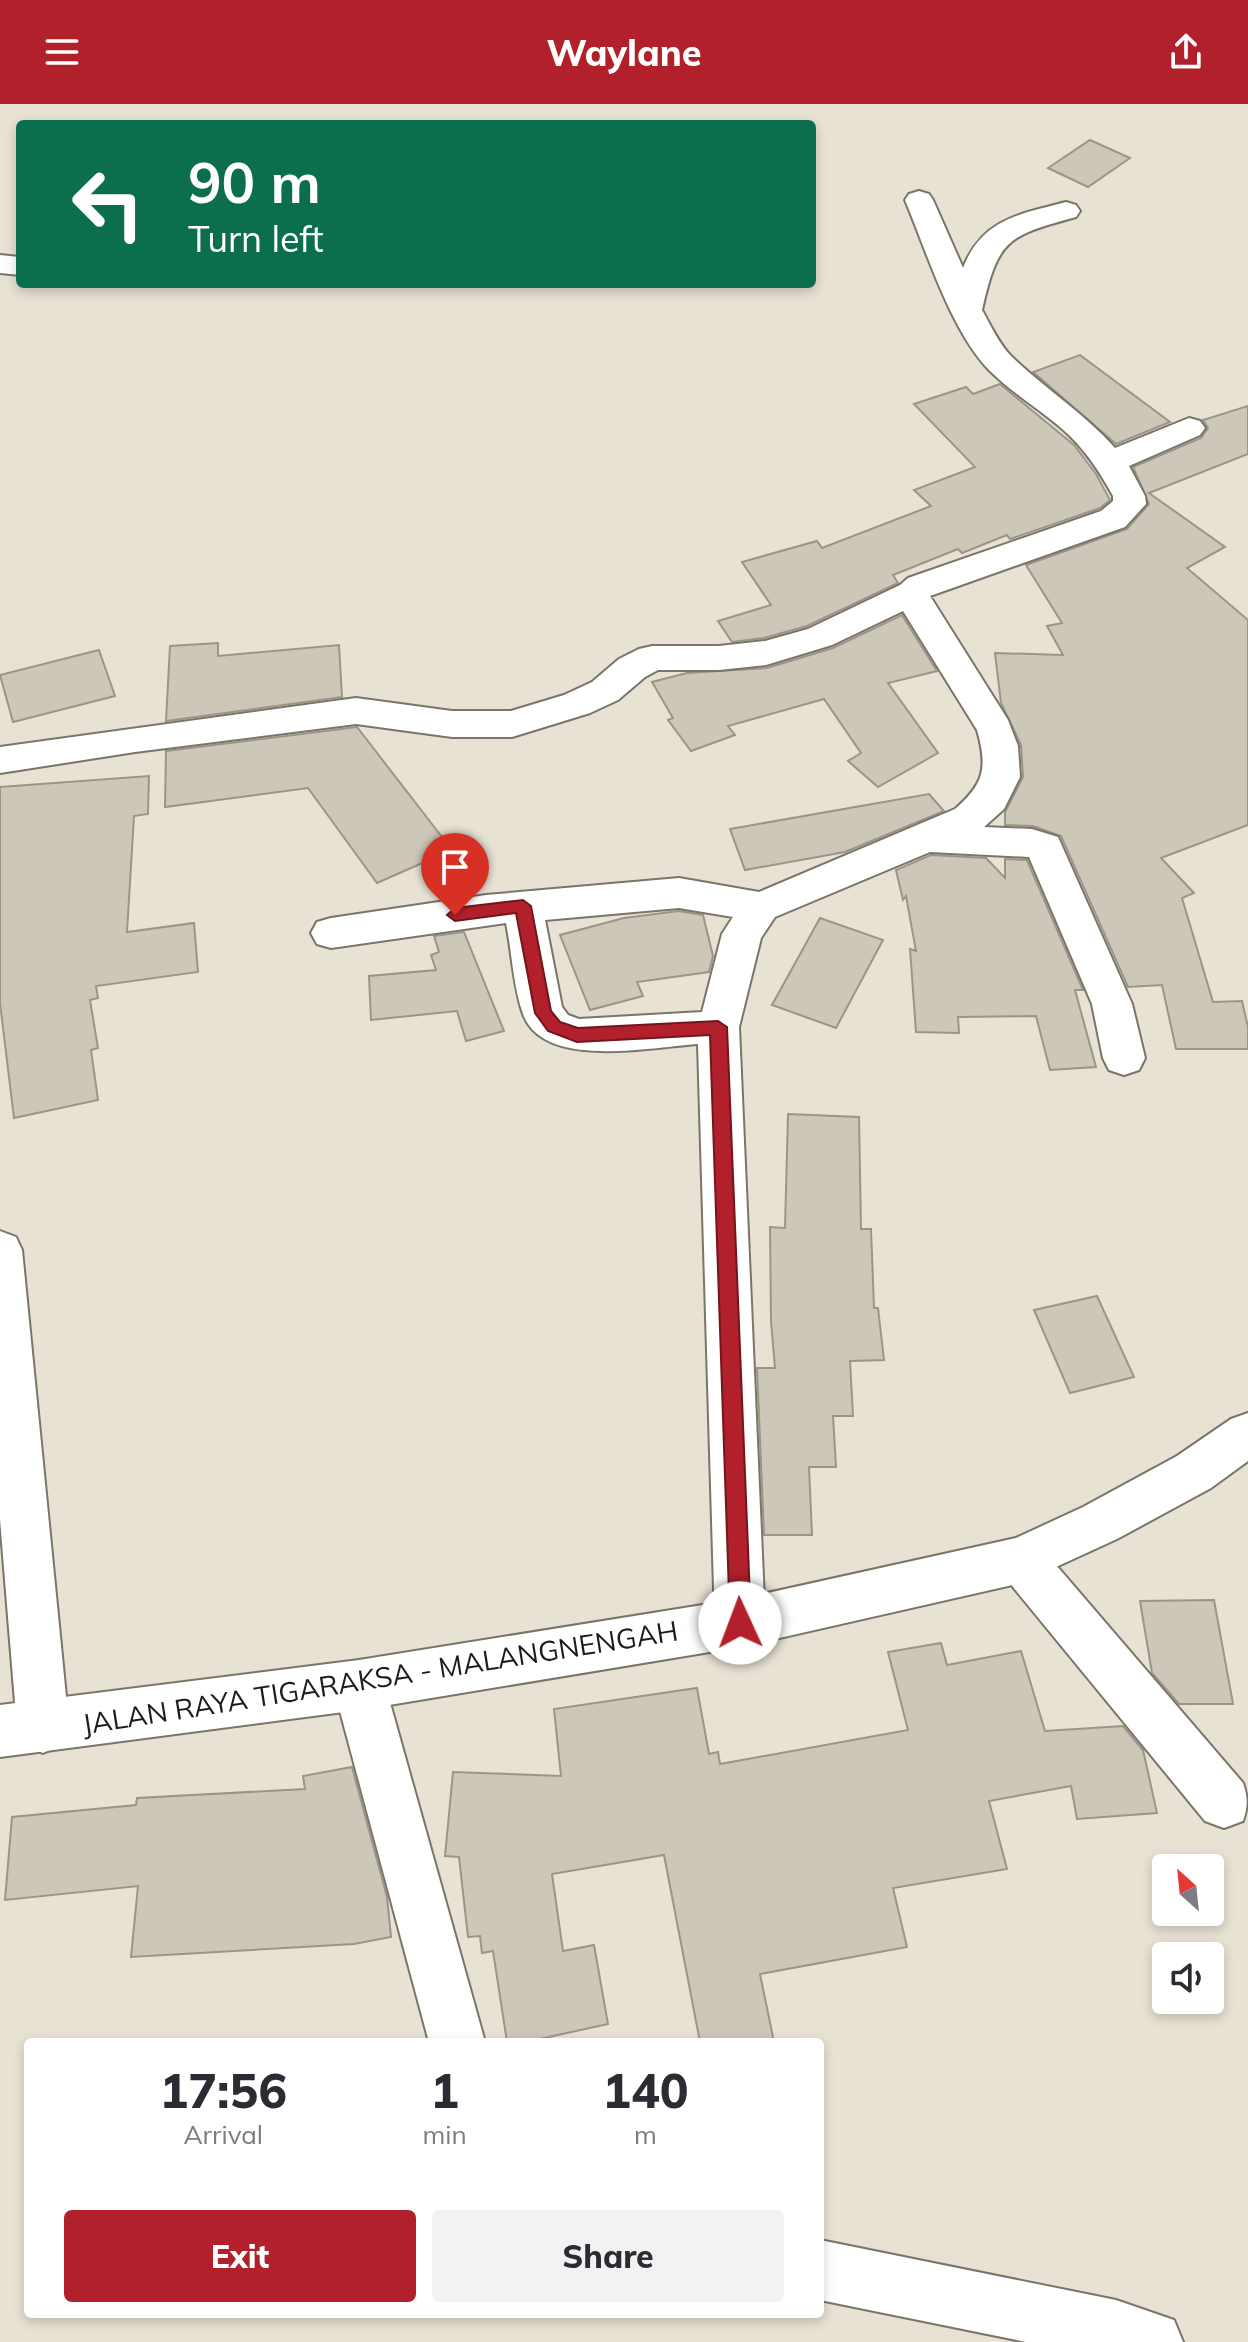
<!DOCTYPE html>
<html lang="en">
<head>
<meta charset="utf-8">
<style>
  :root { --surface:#fff; --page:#f2f2f3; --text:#2b2b33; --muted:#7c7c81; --accent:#b1202b }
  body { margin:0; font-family:Mulish,sans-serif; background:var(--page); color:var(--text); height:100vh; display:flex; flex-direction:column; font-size:30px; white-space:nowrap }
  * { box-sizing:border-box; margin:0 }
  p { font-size:26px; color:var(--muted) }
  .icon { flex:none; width:44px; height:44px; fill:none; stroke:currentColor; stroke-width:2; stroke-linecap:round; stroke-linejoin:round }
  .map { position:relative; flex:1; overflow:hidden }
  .drawer { position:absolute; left:24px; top:1934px; width:800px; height:280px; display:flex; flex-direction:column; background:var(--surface); border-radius:8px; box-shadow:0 4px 12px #0003 }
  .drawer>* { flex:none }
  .top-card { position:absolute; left:16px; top:16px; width:800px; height:168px; border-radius:8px; box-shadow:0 4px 12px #0003; background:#0b6e4f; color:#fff; overflow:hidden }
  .needle { width:52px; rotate:333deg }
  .fabs { position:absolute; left:1152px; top:1750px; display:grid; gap:16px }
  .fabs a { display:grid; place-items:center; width:72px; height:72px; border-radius:8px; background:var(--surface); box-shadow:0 4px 12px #0003; font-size:40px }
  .pin { position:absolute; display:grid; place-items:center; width:68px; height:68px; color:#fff; margin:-82px -34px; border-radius:50% 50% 50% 0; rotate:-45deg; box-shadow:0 0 8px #0007 }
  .pin .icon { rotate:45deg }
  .me { position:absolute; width:88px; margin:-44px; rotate:358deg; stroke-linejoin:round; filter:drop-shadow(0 0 6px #0008) }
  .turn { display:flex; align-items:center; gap:28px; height:168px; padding:0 40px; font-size:36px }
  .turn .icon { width:104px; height:104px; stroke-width:2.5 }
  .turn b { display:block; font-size:56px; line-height:68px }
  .eta { display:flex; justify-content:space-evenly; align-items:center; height:136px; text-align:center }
  .eta b { font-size:48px; font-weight:800; line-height:56px }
  .cta { display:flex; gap:16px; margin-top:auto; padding:16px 40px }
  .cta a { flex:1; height:92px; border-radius:8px; background:var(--accent); color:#fff; font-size:32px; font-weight:800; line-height:92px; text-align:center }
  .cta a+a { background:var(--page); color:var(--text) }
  header { display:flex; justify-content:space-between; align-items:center; height:104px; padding:0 40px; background:var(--accent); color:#fff; font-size:36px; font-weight:800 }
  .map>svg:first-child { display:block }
  .building { fill:#cdc7ba; stroke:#9b9588; stroke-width:2 }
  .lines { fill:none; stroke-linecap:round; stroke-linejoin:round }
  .minor-casing { stroke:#7a7569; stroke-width:4 }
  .primary-casing { stroke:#7a7569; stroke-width:4 }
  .minor { fill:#fff; fill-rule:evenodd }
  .primary { fill:#fff; fill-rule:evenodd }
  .route { fill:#b1202b; stroke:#73151c; stroke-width:2 }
  .labels { text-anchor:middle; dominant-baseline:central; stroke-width:6; stroke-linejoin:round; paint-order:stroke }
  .street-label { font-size:28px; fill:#1e1c17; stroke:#fff }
</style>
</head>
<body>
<header><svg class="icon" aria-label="menu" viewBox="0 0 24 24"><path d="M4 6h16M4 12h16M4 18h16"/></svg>Waylane<svg class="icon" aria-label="share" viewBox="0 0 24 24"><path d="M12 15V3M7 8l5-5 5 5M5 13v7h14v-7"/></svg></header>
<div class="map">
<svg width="1248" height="2238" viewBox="0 0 1248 2238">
  <rect width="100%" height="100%" fill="#e8e2d4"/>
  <g class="building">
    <polygon points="1090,36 1130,54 1088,83 1048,64"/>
    <polygon points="1080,251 1170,318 1116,340 1033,268"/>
    <polygon points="1000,280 1074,341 1096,370 1110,396 1100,404 1010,435 1007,431 962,449 958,445 893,471 898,479 807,522 764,534 732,538 718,517 771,501 742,458 817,437 822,444 931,402 914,386 975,363 914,300 966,283 973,290"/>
    <polygon points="1248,302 1248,350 1149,389 1225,443 1187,464 1248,516 1248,721 1161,754 1194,789 1182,794 1213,898 1242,897 1248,923 1248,945 1176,945 1162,881 1128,883 1061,732 1033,722 1005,721 1005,708 1023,673 1021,641 1001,599 995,549 1063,551 1047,522 1062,519 1026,461 1127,425 1149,400 1133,363 1201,334 1208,324 1203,316"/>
    <polygon points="902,511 937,567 888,579 938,649 878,683 848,657 861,649 824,595 728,622 735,631 691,647 668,616 673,614 652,578 687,569 767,564 833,544"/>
    <polygon points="218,539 218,552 339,541 342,593 166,617 170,542"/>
    <polygon points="99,546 115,592 13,618 0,571"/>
    <polygon points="357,623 452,746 377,779 308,684 165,703 166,647"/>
    <polygon points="149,672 148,710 134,712 127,828 194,819 198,868 96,882 98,894 90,896 98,944 91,946 98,996 14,1014 0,899 0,683"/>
    <polygon points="929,690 944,707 845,748 745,766 730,725"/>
    <polygon points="931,751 986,754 1005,774 1005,755 1027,756 1083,886 1075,886 1096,963 1050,966 1036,912 958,913 959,929 916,928 910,845 916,847 906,792 903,796 896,766"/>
    <polygon points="679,807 703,811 713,852 709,868 637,878 643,892 590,906 560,831 624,814"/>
    <polygon points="820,814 883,836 836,924 772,901"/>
    <polygon points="464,828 504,927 466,937 457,907 371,916 369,872 436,866 431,851 439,848 434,832"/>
    <polygon points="788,1010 859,1013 861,1125 871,1125 874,1204 878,1204 884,1256 850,1257 853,1312 833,1312 836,1363 809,1363 812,1431 764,1431 757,1264 775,1264 771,1217 770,1123 785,1124"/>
    <polygon points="1097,1192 1134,1273 1070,1289 1034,1206"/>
    <polygon points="1214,1496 1233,1600 1179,1600 1152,1569 1140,1497"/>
    <polygon points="941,1539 947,1561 1021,1547 1045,1627 1123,1622 1143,1646 1157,1709 1077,1715 1071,1682 989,1697 1007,1765 893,1784 907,1843 760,1870 774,1938 700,1938 664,1751 552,1770 563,1847 594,1841 608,1920 526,1938 507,1938 493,1847 482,1849 480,1832 468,1833 459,1753 445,1752 453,1668 561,1672 554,1605 697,1584 709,1650 718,1648 720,1660 908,1626 888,1548"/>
    <polygon points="352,1663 387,1793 391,1833 354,1840 131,1853 138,1782 5,1796 12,1713 136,1701 137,1694 305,1685 303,1672"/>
  </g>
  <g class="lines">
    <defs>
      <g id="minor">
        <path d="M919,87L929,90L933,96L963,164C982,115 1020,110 1066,98L1076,101L1080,107L1076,113C1007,132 998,135 982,206C991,222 999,240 1012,253C1045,285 1084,309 1115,344L1189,314L1200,317L1205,324L1200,331L1129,362L1145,392L1146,400L1125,423L930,492L1008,616L1018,642L1020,673L1004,705L984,723L1032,725L1058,733L1132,900L1145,954L1139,966L1124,971L1109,966L1103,954L1092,900L1029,753L930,748L775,813L761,834L739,923L765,1519L758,1536L740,1543L722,1536L715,1519L698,940C651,943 543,966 523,910C513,882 512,848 506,819L331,844L317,840L311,829L317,818L331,814L486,791L679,774L759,788L955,705C984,680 988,664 977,626L903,507L832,541L766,561L719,566H658L645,573L618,596L590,609L512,633H452L356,620L135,648L0,669V643L356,594L452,607H511L564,591L592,578L619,555L639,545L652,542H719L765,537L808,525L900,481L908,474L1101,407L1113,397V392C1101,370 1088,350 1070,332C1045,308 1014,291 989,266C950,225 927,148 905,96L909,90ZM679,804L733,813L722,830L702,908L579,915L568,911L562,903L545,816Z"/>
        <polygon points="0,151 20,153 20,171 0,169"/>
        <polygon points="0,1127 16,1133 22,1146 69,1623 61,1641 43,1649 25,1641 17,1623 0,1415"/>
        <path d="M1021,1433L1038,1440L1243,1679C1248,1694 1248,1702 1243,1717L1224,1724L1205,1717L1004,1472L996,1456L1004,1440Z"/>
        <polygon points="359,1556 377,1563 385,1581 485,1938 429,1938 333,1581 341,1563"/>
        <polygon points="820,2136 1116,2196 1174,2216 1183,2238 1026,2238 820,2196"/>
      </g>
      <polygon id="primary" points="1248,1309 1248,1357 1211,1384 1117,1435 1021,1479 740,1543 359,1606 0,1653 0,1601 359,1556 740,1495 1016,1434 1083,1403 1177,1352 1231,1315"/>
    </defs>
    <use href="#minor" class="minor-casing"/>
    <use href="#primary" class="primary-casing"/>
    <use href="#minor" class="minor"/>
    <use href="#primary" class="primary"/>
  </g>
  <polygon class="route" points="523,796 531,802 551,907 560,918 578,924 718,917 727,923 751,1519 748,1526 740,1529 733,1526 730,1519 710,931 577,938 548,927 535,909 516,809 455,817 447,811 455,804"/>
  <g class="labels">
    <g class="street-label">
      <text transform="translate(380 1573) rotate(-9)">JALAN RAYA TIGARAKSA - MALANGNENGAH</text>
    </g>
  </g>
</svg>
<div class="fabs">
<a><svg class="needle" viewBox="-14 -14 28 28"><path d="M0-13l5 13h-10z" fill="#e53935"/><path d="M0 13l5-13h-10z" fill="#7c7c81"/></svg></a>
<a><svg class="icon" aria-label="sound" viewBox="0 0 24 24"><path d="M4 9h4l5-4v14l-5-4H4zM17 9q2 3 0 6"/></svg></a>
</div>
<div class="pin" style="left:455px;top:811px;background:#d93025"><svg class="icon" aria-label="arrive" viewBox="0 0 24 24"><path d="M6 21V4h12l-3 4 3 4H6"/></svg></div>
<svg class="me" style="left:740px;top:1519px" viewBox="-20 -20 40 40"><circle r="19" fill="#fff"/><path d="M0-13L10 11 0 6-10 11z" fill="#b1202b"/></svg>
<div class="top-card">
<div class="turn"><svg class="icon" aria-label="left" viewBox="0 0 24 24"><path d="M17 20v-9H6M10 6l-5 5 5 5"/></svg><div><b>90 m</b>Turn left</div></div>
</div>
<section class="drawer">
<div class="eta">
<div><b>17:56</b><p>Arrival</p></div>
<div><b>1</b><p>min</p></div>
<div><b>140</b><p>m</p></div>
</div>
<div class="cta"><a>Exit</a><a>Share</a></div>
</section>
</div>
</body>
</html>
